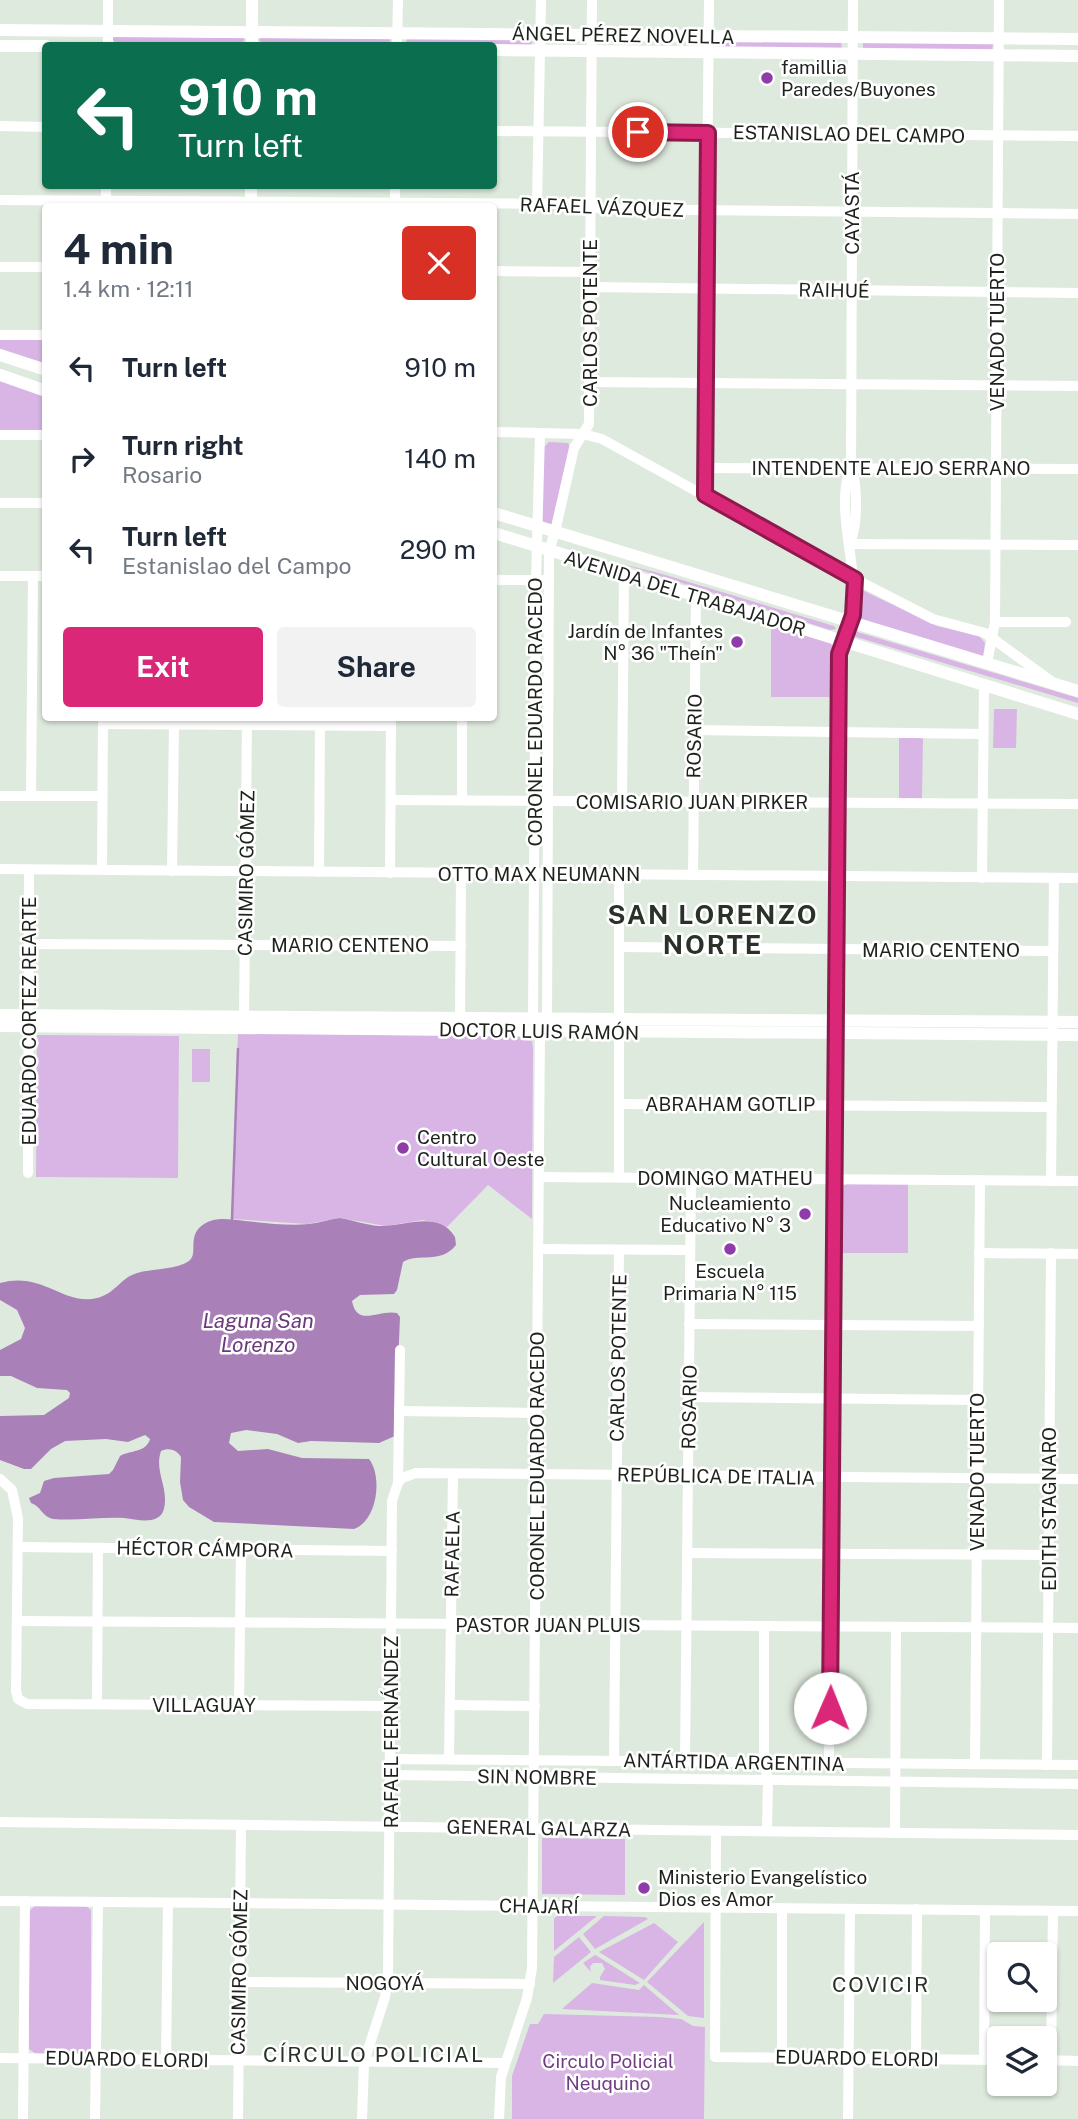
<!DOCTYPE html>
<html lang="en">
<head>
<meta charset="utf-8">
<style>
  :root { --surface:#fff; --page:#f2f2f3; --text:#1f2937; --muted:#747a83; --accent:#db2777 }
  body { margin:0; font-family:"Public Sans",sans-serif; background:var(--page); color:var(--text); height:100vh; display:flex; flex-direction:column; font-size:26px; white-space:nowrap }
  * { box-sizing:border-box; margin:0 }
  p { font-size:23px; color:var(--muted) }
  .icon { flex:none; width:38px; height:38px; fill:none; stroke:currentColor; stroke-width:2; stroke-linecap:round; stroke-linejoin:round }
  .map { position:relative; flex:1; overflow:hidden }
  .drawer { position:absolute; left:42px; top:203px; width:455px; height:518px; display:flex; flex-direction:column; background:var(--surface); border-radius:7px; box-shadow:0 2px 5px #0004 }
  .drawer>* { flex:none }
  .top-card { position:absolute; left:42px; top:42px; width:455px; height:147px; border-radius:7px; box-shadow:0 2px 5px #0004; background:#0b6e4f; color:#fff; overflow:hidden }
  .controls { position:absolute; left:987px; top:1942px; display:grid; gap:14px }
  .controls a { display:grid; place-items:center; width:70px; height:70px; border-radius:7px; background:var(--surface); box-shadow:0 2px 5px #0004; font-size:35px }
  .pin { position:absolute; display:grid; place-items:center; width:60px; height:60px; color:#fff; margin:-30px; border:4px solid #fff; border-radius:50%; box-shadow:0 2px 7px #0007 }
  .me { position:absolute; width:77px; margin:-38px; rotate:1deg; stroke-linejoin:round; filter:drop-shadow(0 0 5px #0008) }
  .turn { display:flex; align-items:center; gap:24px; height:147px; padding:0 21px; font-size:32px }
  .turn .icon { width:91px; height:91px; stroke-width:2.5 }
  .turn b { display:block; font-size:49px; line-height:60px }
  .round { display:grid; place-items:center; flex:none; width:74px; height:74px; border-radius:7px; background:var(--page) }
  .overview { display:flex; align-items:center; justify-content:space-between; height:119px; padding:0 21px }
  h1 { font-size:42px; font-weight:700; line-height:52px }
  .button { display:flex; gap:14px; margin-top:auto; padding:14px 21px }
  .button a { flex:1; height:80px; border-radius:7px; background:var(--accent); color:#fff; font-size:28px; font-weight:700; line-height:80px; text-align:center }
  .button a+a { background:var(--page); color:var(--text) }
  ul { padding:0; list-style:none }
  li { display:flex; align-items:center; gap:21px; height:91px; padding:0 21px }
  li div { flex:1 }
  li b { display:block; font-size:26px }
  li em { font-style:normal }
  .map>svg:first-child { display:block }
  .green { fill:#d8b5e4 }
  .water { fill:#a980b7 }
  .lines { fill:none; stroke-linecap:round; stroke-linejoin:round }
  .stream { stroke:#a980b7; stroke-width:2.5 }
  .minor { stroke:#fff; stroke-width:10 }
  .major { stroke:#fff; stroke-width:12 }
  .route-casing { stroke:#8e194d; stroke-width:18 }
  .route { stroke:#db2777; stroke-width:12 }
  .poi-dot { fill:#8f3ba9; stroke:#fff; stroke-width:2.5 }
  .labels { text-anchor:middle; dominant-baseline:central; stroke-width:5; stroke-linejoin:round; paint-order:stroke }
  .street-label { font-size:19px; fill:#1e221d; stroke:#fff }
  .poi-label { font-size:19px; fill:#1e221d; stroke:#fff; text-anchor:start }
  .park-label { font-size:19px; fill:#713e82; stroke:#fff }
  .water-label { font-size:21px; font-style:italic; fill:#6c397d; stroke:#fff }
  .neighbourhood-label { font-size:21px; letter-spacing:2px; fill:#293128; stroke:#fff }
  .district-label { font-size:26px; font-weight:bold; letter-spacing:2px; fill:#293128; stroke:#fff }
</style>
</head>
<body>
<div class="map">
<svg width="1078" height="2119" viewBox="0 0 1078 2119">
  <rect width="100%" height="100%" fill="#dfeade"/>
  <g class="green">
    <polygon points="113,36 244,38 244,40 240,44 116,43 112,39"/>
    <polygon points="260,38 390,39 390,41 386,45 263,44 259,40"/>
    <polygon points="407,39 530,39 532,42 531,46 409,45 406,42"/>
    <polygon points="841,41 842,49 717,48 716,42"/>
    <polygon points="863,41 993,44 992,50 863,49"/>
    <polygon points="0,339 45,339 45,366 0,351"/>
    <polygon points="0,379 45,394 45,431 0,431"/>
    <polygon points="549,442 568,443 570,448 551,526 542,521 543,448"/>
    <polygon points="622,564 659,573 834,626 836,629 830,630"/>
    <polygon points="862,590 937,626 979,636 985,643 983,657 857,618 858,593"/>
    <polygon points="771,624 831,643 833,650 834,697 771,697"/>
    <polygon points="854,631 1078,698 1078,703 853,636 852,633"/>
    <polygon points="994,709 1017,709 1016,748 993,748"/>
    <polygon points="899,738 923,738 922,799 899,799"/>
    <polygon points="238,1033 528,1037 532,1041 533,1047 532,1219 488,1185 447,1227 434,1222 422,1220 386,1226 340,1218 307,1224 232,1219"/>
    <polygon points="37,1035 179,1036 178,1178 36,1177"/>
    <rect x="192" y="1049" width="18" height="33"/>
    <polygon points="849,1183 908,1184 908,1253 839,1253 840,1192 843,1186"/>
    <polygon points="542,1838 625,1839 625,1895 542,1894"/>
    <polygon points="35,1906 86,1906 91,1910 91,2048 87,2053 36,2054 29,2049 29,1911"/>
    <polygon points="557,1916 597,1916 554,1951 554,1919"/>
    <polygon points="604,1916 645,1917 648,1919 595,1949 583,1934"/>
    <polygon points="704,1922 704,2018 688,2016 647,1982"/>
    <polygon points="654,1923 678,1942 644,1980 599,1952"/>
    <polygon points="579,1937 591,1952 553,1983 554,1957"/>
    <polygon points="595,1955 597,1956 640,1983 635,1985 600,1980 600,1977 605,1969 602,1963 593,1963 590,1967 591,1972 583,1963"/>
    <polygon points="592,1983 639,1990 644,1985 679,2015 562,2009"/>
    <polygon points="544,2014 659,2017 681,2019 693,2026 705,2027 704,2119 512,2119 512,2076 530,2024 538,2024"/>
  </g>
  <path class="water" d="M340,1218C353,1220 365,1225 379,1226C404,1227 438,1209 455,1237L456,1245C440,1265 418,1252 403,1262L397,1290L394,1294L360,1295L352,1301C357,1328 379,1309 397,1313L400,1317L395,1436L379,1443L311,1441L298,1443L277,1434L246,1430L231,1433L229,1443L238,1451L268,1449L302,1458L369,1459C383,1477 377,1521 354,1529L214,1522L189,1507L183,1500L180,1482L181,1457C177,1450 169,1447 161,1451C155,1468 165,1483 165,1499C165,1506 164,1515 157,1518C147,1523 135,1519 124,1518C101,1517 77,1521 53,1519C42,1517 41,1506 31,1503L29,1498L40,1493L44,1481L54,1478L109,1474L113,1470L120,1456C130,1450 146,1453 150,1439L145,1435L128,1442L106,1439L65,1441L51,1449L31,1469H24L0,1460V1416L44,1415L69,1398L70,1393L67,1390L37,1388L11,1376H0V1350L21,1339L25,1328L17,1310L0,1300V1283C43,1271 63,1306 97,1298C114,1294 120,1280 132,1275C146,1268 174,1271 189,1261C199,1254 186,1235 204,1224C217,1216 231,1220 245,1221C266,1223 289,1226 309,1224C320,1223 330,1219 340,1218Z"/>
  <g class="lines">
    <polyline class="stream" points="232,1219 238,1049"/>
    <g class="minor">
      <polyline points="108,46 108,0"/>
      <polyline points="397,46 398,0"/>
      <polyline points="0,126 46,127"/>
      <polyline points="494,131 1078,136"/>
      <polyline points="0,200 580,204 602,209 1078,214"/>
      <polyline points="537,204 541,0"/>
      <polyline points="106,206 106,186"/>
      <polyline points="395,206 395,186"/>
      <polyline points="0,267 46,267"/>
      <polyline points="494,271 590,272"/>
      <polyline points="590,287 1078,293"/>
      <polyline points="0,335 46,335"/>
      <polyline points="590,382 1078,386"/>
      <polyline points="494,432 583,434 602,439 855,579 933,619 985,633 1051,681"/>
      <polyline points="0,435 46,435"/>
      <polyline points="704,468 1078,469"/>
      <polyline points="704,495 709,0"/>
      <polyline points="0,503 46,503"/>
      <path d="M849,544C858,529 858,484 851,468L853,0"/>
      <polyline points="849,544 1078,545"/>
      <polyline points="0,576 46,576"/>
      <polyline points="494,580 542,580"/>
      <polyline points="995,622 1066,622"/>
      <polyline points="987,663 995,622 999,0"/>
      <polyline points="462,718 462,800"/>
      <polyline points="103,724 391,726"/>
      <polyline points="694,730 983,734"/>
      <polyline points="0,796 102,796"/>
      <polyline points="31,796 33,576"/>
      <polyline points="391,800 1078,804"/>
      <polyline points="622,801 624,574"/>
      <polyline points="0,869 1078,878"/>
      <polyline points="102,870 103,718"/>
      <polyline points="172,871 174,724"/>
      <polyline points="319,872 320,725"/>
      <polyline points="390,873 391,718"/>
      <polyline points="619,874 619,1177"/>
      <polyline points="693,875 696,596"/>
      <polyline points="982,878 984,685"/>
      <polyline points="29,944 461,946"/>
      <polyline points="619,947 1053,951"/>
      <polyline points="244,1021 247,718"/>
      <polyline points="460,1023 461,873"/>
      <polyline points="536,1023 533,1018 536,580 540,433"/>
      <polyline points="619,1104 1051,1107"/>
      <polyline points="28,1173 29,870"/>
      <polyline points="539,1177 1078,1181"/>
      <polyline points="1051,1181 1054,878"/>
      <polyline points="539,1249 690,1250"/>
      <polyline points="979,1253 1078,1254"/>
      <polyline points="689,1324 979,1326"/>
      <polyline points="689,1397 978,1400"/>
      <polyline points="399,1411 537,1413"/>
      <polyline points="0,1479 12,1490 18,1518 16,1691 18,1699 27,1704 391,1706"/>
      <polyline points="398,1483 402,1478 416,1473 1078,1479"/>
      <polyline points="19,1547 392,1551"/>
      <polyline points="687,1553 1049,1555"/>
      <polyline points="18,1621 1078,1628"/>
      <polyline points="764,1626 764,1762 768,1780 767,1831"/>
      <polyline points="97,1704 98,1548"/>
      <polyline points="239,1705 241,1549"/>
      <polyline points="450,1705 535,1706"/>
      <polyline points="390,1759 1078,1765"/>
      <polyline points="449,1759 453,1474"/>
      <polyline points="614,1761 619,1250"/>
      <polyline points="685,1762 691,1178"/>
      <path d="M829,1763L839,658C840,638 853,622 854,601C856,563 835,502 851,468"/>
      <polyline points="975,1764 980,1180"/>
      <polyline points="1047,1765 1051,1253"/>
      <polyline points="390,1775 1078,1784"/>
      <polyline points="0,1822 1078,1835"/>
      <polyline points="716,1831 715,2057 999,2060"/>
      <polyline points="895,1833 896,1627"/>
      <polyline points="0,1901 1078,1911"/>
      <polyline points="239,1982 530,1984"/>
      <polyline points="0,2058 505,2063"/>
      <polyline points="782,2058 782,1908"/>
      <polyline points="916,2059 917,1909"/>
      <polyline points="166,2060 168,1903"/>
      <polyline points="984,2060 985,1910"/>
      <polyline points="1045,2060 1078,2061"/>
      <polyline points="1051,2060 1053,1911"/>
      <polyline points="23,2119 25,1901"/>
      <polyline points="95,2119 98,1902"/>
      <polyline points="238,2119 241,1825"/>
      <polyline points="362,2119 364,2062 385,1997 388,1975 392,1501 398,1483 400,1350"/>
      <polyline points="499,2119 501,2077 527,1998 532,1968 540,1031 547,1018 549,551 555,532 574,448 589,424 592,0"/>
      <polyline points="848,2119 850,1909"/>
    </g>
    <g class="major">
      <polyline points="0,30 1078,39"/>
      <polyline points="0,46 46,46"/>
      <polyline points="252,46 252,0"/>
      <polyline points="494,50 1078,56"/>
      <polyline points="251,206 251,186"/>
      <polyline points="0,355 46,370"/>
      <polyline points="0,375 46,391"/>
      <polyline points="494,513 1078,691"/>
      <polyline points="494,533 1078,714"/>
      <polyline points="0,1015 1078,1022"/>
      <polyline points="0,1026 1078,1035"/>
    </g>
  </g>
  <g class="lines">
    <defs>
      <polyline id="route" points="638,132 708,133 705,495 855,579 853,615 839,654 830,1708"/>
    </defs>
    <use href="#route" class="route-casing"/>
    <use href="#route" class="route"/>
  </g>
  <g class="poi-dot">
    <circle cx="767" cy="78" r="7"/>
    <circle cx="737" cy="642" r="7"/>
    <circle cx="403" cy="1148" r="7"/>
    <circle cx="805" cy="1214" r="7"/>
    <circle cx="730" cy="1249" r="7"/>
    <circle cx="644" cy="1888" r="7"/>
  </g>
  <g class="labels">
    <g class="street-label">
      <text transform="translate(623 35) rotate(1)">ÁNGEL PÉREZ NOVELLA</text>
      <text transform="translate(849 134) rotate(1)">ESTANISLAO DEL CAMPO</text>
      <text transform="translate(602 207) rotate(2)">RAFAEL VÁZQUEZ</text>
      <text transform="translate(852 213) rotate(-90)">CAYASTÁ</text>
      <text transform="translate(834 290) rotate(1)">RAIHUÉ</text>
      <text transform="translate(590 323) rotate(-90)">CARLOS POTENTE</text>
      <text transform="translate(997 332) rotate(-90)">VENADO TUERTO</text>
      <text x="891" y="468">INTENDENTE ALEJO SERRANO</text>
      <text transform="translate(685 593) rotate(17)">AVENIDA DEL TRABAJADOR</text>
      <text transform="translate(535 712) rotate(-90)">CORONEL EDUARDO RACEDO</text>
      <text transform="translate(694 736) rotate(-89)">ROSARIO</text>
      <text x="692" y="802">COMISARIO JUAN PIRKER</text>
      <text transform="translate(246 873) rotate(-89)">CASIMIRO GÓMEZ</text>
      <text x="539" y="874">OTTO MAX NEUMANN</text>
      <text x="350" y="945">MARIO CENTENO</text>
      <text x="941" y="950">MARIO CENTENO</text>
      <text transform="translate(29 1021) rotate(-90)">EDUARDO CORTEZ REARTE</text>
      <text transform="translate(539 1031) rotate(1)">DOCTOR LUIS RAMÓN</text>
      <text x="730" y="1104">ABRAHAM GOTLIP</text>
      <text x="725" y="1178">DOMINGO MATHEU</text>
      <text transform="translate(618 1358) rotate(-89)">CARLOS POTENTE</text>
      <text transform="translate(689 1407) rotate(-89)">ROSARIO</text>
      <text transform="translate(537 1466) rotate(-90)">CORONEL EDUARDO RACEDO</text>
      <text transform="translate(977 1472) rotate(-90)">VENADO TUERTO</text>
      <text transform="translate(716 1476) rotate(1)">REPÚBLICA DE ITALIA</text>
      <text transform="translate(1049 1509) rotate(-90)">EDITH STAGNARO</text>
      <text transform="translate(205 1549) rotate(1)">HÉCTOR CÁMPORA</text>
      <text transform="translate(452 1554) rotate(-89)">RAFAELA</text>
      <text x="548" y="1625">PASTOR JUAN PLUIS</text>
      <text x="204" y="1705">VILLAGUAY</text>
      <text transform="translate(391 1732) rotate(-90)">RAFAEL FERNÁNDEZ</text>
      <text transform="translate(734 1762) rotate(1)">ANTÁRTIDA ARGENTINA</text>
      <text transform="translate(537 1777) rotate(1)">SIN NOMBRE</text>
      <text transform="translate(539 1828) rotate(1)">GENERAL GALARZA</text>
      <text transform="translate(539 1906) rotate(1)">CHAJARÍ</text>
      <text transform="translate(239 1972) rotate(-89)">CASIMIRO GÓMEZ</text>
      <text x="385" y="1983">NOGOYÁ</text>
      <text transform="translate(857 2058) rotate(1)">EDUARDO ELORDI</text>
      <text transform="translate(127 2059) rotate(1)">EDUARDO ELORDI</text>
    </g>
    <g class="poi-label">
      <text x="781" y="67">famillia<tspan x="781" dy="22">Paredes/Buyones</tspan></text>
      <text x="723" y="631" text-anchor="end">Jardín de Infantes<tspan x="723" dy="22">N° 36 "Theín"</tspan></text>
      <text x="417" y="1137">Centro<tspan x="417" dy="22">Cultural Oeste</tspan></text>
      <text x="791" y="1203" text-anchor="end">Nucleamiento<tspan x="791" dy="22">Educativo N° 3</tspan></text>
      <text x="730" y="1271" text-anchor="middle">Escuela<tspan x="730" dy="22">Primaria N° 115</tspan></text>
      <text x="658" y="1877">Ministerio Evangelístico<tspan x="658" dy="22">Dios es Amor</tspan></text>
    </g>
    <g class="park-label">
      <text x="608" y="2061">Circulo Policial<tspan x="608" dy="22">Neuquino</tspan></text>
    </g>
    <g class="water-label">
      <text x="258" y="1320">Laguna San<tspan x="258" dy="24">Lorenzo</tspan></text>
    </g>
    <g class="neighbourhood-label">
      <text x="881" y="1984">COVICIR</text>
      <text x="374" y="2054">CÍRCULO POLICIAL</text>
    </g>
    <g class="district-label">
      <text x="713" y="914">SAN LORENZO<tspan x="713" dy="30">NORTE</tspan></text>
    </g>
  </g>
</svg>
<div class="controls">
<a><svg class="icon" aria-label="search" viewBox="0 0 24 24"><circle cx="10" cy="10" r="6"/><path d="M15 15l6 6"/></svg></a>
<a><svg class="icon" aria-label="layers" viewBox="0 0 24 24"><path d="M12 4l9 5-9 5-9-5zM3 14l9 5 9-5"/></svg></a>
</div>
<div class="pin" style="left:638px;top:132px;background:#d93025"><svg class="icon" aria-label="arrive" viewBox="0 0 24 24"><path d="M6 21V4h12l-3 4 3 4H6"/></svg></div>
<svg class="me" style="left:830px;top:1708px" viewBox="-20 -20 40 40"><circle r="19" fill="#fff"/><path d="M0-13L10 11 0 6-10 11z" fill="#db2777"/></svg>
<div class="top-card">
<div class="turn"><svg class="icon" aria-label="left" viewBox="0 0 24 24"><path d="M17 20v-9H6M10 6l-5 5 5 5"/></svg><div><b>910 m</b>Turn left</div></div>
</div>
<section class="drawer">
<div class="overview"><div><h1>4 min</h1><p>1.4 km · 12:11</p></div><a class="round" style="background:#d93025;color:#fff"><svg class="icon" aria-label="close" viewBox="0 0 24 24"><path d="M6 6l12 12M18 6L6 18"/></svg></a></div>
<ul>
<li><svg class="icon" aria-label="left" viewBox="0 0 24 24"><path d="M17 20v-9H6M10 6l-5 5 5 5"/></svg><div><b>Turn left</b></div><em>910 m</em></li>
<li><svg class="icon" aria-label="right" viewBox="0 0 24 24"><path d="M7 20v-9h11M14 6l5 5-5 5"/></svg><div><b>Turn right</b><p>Rosario</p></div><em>140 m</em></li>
<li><svg class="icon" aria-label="left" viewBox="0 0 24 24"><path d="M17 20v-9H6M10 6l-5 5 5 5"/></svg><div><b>Turn left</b><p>Estanislao del Campo</p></div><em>290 m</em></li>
</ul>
<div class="button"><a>Exit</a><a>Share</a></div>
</section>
</div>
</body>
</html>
